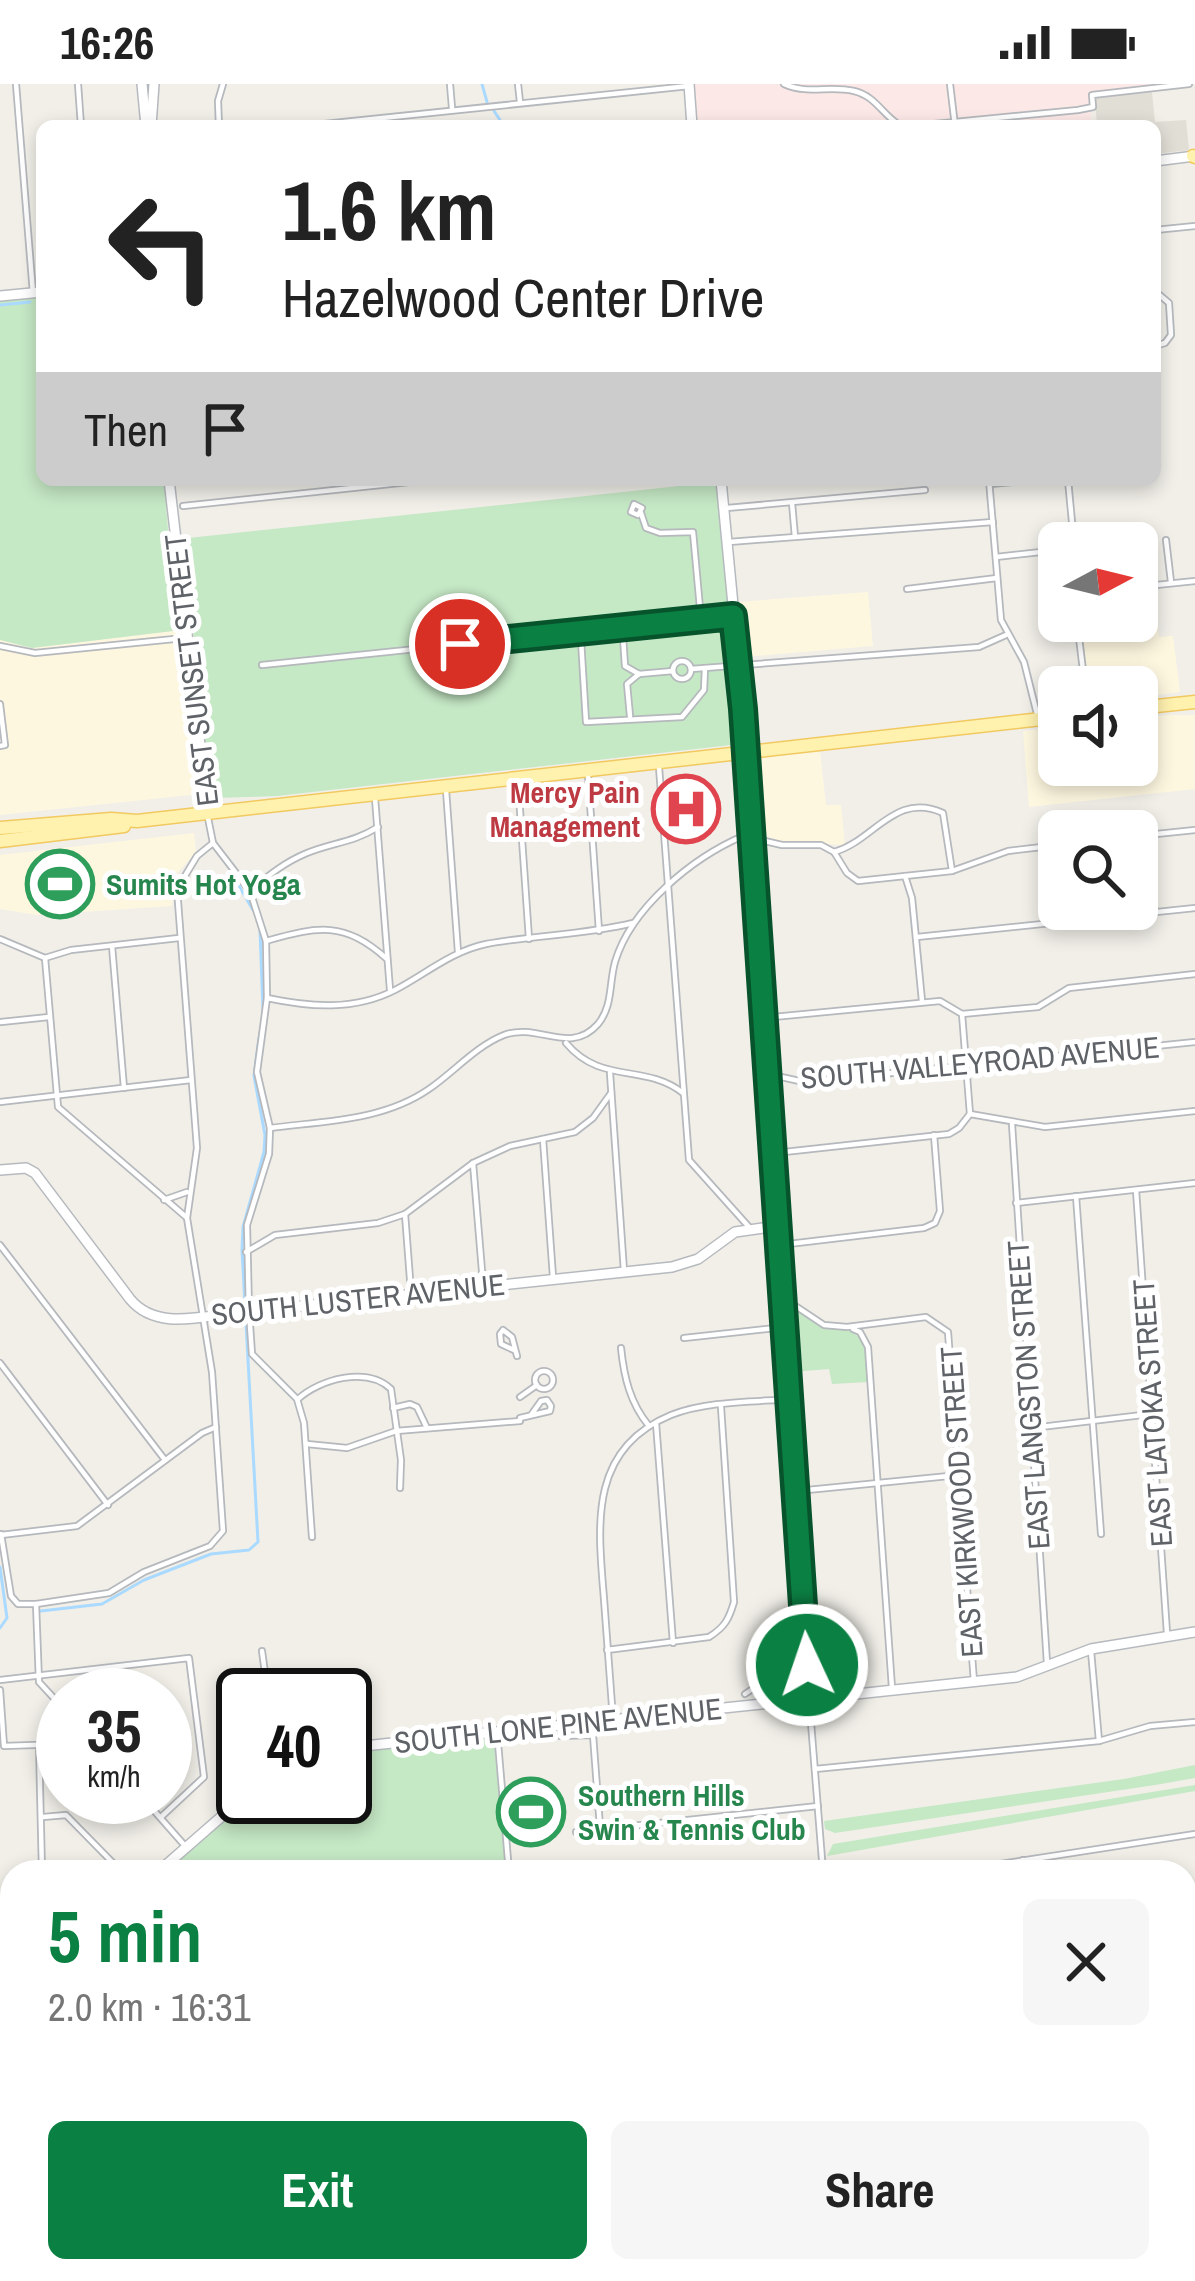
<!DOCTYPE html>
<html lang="en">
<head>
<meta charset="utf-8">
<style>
  :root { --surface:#fff; --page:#f6f6f6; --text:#222; --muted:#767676; --accent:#0b8043 }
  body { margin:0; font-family:"Archivo Narrow",sans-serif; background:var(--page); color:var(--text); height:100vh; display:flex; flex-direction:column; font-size:45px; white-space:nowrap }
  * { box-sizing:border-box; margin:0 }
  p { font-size:39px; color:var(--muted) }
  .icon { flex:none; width:66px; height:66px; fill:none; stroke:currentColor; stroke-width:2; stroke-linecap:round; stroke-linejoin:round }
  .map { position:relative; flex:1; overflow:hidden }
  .sheet { position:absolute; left:0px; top:1776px; width:1197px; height:423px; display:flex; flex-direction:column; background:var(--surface); border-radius:36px 36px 0 0; box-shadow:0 6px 18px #0003 }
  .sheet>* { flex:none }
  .hud { position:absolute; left:36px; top:36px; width:1125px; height:366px; border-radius:18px; box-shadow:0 6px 18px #0003; background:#fff; color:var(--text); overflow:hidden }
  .needle { width:78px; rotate:83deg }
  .buttons { position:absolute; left:1038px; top:438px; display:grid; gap:24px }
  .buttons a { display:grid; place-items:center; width:120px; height:120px; border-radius:18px; background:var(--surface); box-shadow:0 6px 18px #0003; font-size:60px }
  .speed { position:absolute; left:36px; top:1584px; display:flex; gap:24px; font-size:60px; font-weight:700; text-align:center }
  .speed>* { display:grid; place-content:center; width:156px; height:156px; border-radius:50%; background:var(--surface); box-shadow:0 6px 18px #0003; line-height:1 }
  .speed small { font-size:30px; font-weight:400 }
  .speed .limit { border:6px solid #111; border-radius:18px; background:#fff; color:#111 }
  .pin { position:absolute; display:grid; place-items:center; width:102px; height:102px; color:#fff; margin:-51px; border:6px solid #fff; border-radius:50%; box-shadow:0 3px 12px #0007 }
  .me { position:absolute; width:132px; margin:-66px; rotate:357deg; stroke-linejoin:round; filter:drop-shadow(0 0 9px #0008) }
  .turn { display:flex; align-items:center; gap:42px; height:252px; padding:0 48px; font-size:54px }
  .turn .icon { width:156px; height:156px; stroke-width:2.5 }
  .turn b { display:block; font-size:84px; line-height:102px }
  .then { display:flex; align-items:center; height:114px; padding:0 48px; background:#0003; gap:24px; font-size:45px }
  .round { display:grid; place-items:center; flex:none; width:126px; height:126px; border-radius:18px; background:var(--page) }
  .head { display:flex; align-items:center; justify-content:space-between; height:204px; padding:0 48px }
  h1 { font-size:72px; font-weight:700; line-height:90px; color:var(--accent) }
  .cta { display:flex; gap:24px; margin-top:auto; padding:24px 48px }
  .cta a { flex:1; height:138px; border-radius:18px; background:var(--accent); color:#fff; font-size:48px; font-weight:700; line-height:138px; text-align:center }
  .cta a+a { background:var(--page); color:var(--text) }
  .status { display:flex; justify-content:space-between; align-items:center; height:84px; padding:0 60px; background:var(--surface); direction:ltr }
  .status svg { height:33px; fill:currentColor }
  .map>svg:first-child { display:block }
  .commercial { fill:#fef7e0 }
  .education { fill:#e1ded6 }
  .medical { fill:#fce8e6 }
  .green { fill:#c5e8c5 }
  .water { fill:#aadaff }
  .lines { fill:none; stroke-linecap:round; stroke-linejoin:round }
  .stream { stroke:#aadaff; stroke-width:3 }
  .street-casing { stroke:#b5b8bc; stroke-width:8 }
  .secondary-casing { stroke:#b6babf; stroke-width:12 }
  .primary-casing { stroke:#f2c960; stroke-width:15 }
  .street { stroke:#fff; stroke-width:4.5 }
  .secondary { stroke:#fff; stroke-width:9 }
  .primary { stroke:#fff2af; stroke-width:12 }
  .route-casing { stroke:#07532c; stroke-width:30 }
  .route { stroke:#0b8043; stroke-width:21 }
  .labels { text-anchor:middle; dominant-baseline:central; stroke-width:10; stroke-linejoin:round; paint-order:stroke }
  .street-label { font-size:30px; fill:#5f6368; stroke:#fff }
  .health-label { font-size:30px; font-weight:bold; fill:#be3a42; stroke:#fff; text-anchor:end }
  .leisure-label { font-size:30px; font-weight:bold; fill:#27864d; stroke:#fff; text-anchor:start }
</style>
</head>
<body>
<div class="status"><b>16:26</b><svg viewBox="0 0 49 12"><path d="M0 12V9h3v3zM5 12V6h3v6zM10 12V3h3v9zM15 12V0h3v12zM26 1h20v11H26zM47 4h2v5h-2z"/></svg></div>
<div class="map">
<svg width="1195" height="2197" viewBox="0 0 1195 2197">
  <rect width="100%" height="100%" fill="#f1efe8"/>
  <g class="commercial">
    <polygon points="868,508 873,562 745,573 737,518"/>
    <polygon points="1157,537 1159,553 1173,552 1180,608 1137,614 1137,603 1082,603 1076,545"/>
    <polygon points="181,546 190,652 200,710 0,731 0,556 32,564"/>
    <polygon points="1168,631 1195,631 1195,705 1029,723 1023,647 1059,643 1059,681 1137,681 1137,634"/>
    <polygon points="820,667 826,721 841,721 845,761 782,758 754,747 753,680 758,674"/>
    <polygon points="194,749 196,768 174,793 172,822 37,831 0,825 0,771"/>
  </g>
  <polygon class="education" points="1152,8 1155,38 1186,36 1189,66 1155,70 1155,42 1097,42 1095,14"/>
  <polygon class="medical" points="694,0 1159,0 1091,8 1091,42 698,42"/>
  <g class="green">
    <polygon points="42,213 42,396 164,396 172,496 181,546 32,564 0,556 0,217"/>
    <polygon points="717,398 740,660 277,712 213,714 203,659 193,543 179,455"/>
    <polygon points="789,1220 825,1243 847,1246 860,1253 867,1272 869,1298 832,1300 829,1285 791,1288"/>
    <polygon points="488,1652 494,1658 506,1785 163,1788 247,1713 345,1713 345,1667"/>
    <polygon points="1195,1681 1195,1694 1155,1701 835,1749 825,1745 824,1737 1124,1695"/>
    <polygon points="541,1694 547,1738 523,1747 516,1732 517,1695"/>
    <polygon points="1195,1701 1195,1707 827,1772 833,1760"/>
    <polygon points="12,1831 12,2018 0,2023 0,1834"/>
  </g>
  <polygon class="water" points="299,2187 413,2187 430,2197 346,2197"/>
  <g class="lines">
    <g class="stream">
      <polyline points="482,0 487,18"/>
      <polyline points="494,27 504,42"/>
      <polyline points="38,217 42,217"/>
      <polyline points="0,221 30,218"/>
      <polyline points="231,788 253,826"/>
      <polyline points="260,846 263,926"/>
      <polyline points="0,1483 7,1534 0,1544"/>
      <polyline points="41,1527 102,1520 144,1496 211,1470 249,1466 258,1458 242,1166 243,1143 264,1068 265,1051 254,992 259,954"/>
      <polyline points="748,2191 754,2187"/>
    </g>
    <defs>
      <g id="street">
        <polyline points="16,0 33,209"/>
        <polyline points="78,0 81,42"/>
        <polyline points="450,0 452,24"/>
        <polyline points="518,0 520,18"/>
        <path d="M784,0C808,11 829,1 854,7C876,12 883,32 901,42"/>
        <polyline points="950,0 955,42"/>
        <polyline points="219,42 218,17 223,0"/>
        <polyline points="305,42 689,2"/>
        <polyline points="914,42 1078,26 1093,23 1092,11 1189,0"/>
        <polyline points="1155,146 1195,142"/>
        <polyline points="1155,207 1169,219 1171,251 1165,259 1155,262"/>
        <polyline points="989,396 1001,536 1024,578 1038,634"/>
        <polyline points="1068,396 1074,459"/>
        <polyline points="991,400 1033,396"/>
        <polyline points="792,419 795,453"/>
        <polygon points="634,420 642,424 638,431 631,428"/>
        <polyline points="183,422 428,396"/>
        <polyline points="727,424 925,406"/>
        <polyline points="641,429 646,444 660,449 693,448 701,535"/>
        <polyline points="1075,450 1129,444"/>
        <polyline points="1166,456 1171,498"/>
        <polyline points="729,458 993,438"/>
        <polyline points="996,473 1059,466"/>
        <polyline points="1137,503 1195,497"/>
        <polyline points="907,505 997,494"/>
        <polyline points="1077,537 1085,603"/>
        <polyline points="0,562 35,569 184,554"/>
        <circle cx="682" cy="586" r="9"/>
        <polyline points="262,581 733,532"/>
        <polyline points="691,585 979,563 1006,551"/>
        <polyline points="639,590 625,582 623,553 581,556 586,638 682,633 704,606 705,584"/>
        <polyline points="639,590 673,587"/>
        <polyline points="0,620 5,661 0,662"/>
        <polyline points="630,632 627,600 639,590"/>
        <polyline points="659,683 689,1076 749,1143"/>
        <polyline points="588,691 599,847"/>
        <polyline points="518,698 529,855"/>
        <polyline points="446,706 458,868"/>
        <polyline points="375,714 390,906"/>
        <polyline points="208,734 213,759 250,807 266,857 267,914 257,988 270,1044 269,1070 247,1141 249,1227 252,1270 297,1315 304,1339 312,1453"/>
        <polyline points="1137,752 1195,746"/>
        <polyline points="834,768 847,789 858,797 952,787 1008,767 1059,761"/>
        <polyline points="905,792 912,814 922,917"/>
        <path d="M251,806C269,791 285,778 307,769C331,759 355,758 378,743"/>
        <polyline points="917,853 1195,824"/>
        <polyline points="0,855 45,874 71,866 179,854"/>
        <path d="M266,857C319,842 344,837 387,875"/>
        <polyline points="112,862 124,1004"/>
        <polyline points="45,874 58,1023 186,1133"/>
        <path d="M267,914C310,923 354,927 395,906C424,891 452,867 486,860C535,851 584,851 633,839"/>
        <polyline points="962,930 1038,923 1069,904 1195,890"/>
        <polyline points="962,930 970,1030"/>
        <polyline points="763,934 940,917 962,930"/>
        <polyline points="1,938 49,933"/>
        <path d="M566,959C601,1001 645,979 683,1009"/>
        <polyline points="610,989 624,1187"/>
        <polyline points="772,991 804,998 1195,958"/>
        <polyline points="0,1018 191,996"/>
        <polyline points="970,1030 1045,1043 1195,1027"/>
        <polyline points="1012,1040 1047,1579"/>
        <path d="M270,1044C324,1037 383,1037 429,1005C454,988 476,962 504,951C538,938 570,972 598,940C613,922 609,899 615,878C631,824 692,774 743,752L782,761H821L834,768C874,757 895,707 943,729L952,787"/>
        <polyline points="543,1055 553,1193"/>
        <polyline points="775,1069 949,1050 959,1044 970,1030"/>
        <polyline points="473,1079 483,1199"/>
        <polyline points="1136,1106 1167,1549"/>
        <polyline points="1076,1112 1101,1450"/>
        <polyline points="164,1116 187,1108"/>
        <polyline points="1016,1119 1195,1099"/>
        <polyline points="405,1130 411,1208"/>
        <polyline points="0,1161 165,1376"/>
        <polyline points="780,1161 924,1144 935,1139 940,1127 934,1051"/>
        <polyline points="246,1168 275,1151 378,1139 405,1130 473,1079 510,1062 575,1048 593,1034 611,1009"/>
        <polyline points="785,1215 824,1241 847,1243 926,1233 948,1248 974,1598"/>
        <polyline points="853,1245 860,1248 868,1263 892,1604"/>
        <polyline points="684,1254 785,1243"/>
        <path d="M621,1264C624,1293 630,1319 649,1342"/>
        <polyline points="514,1266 501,1260 500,1250 503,1246 512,1253 517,1272"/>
        <polyline points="0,1279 108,1421"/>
        <circle cx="544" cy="1296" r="9"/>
        <polyline points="520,1313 537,1301"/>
        <path d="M298,1315C320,1295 367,1282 391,1305L401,1376L400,1404"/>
        <polyline points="393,1324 410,1320 417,1323 427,1344"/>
        <polyline points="520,1334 550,1327 551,1322 547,1316 541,1317 531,1331"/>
        <polyline points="656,1339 673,1559"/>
        <polyline points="1032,1344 1151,1330"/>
        <polyline points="307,1360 347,1364 396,1347 520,1337"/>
        <polyline points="797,1407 959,1391"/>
        <polyline points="1,1450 11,1512 18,1520 36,1520 39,1598 63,1624"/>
        <polyline points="1,1451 77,1442 202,1349 216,1343"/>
        <polyline points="36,1520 109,1509 144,1488 210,1462 223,1447 212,1288 187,1134 197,1064 177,805 197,772 213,759"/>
        <path d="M607,1566L709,1553C725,1543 729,1535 734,1518L721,1323"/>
        <polyline points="262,1567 268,1611"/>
        <polyline points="1091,1567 1099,1657"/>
        <polyline points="0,1596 189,1574 204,1693 161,1733"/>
        <polyline points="0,1606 4,1662 63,1660"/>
        <polyline points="745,1610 766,1596 798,1549 805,1548"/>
        <polyline points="809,1614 823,1788"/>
        <path d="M613,1635C610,1595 607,1555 604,1515C598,1442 588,1365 671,1331C707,1317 752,1318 791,1315"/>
        <polyline points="559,1640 560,1652 593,1651 600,1743"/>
        <polyline points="497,1647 509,1788"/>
        <polyline points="39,1661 42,1788"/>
        <polyline points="815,1685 1099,1657 1150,1642 1195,1638"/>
        <polyline points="142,1713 186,1763"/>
        <polyline points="43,1733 66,1731 117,1783"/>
        <polyline points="576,1748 818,1722"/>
        <polyline points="1023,1776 1025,1788"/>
        <polyline points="949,1788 1195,1750"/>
        <polyline points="1185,1827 1195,1825"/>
        <polyline points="1185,1900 1195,1897"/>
        <polyline points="1185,1973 1195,1970"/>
        <polyline points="1185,2059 1195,2055"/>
        <polyline points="1185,2141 1195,2138"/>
        <polyline points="57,2187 58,2197"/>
        <polyline points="133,2187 134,2197"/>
        <polyline points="212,2187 214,2197"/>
        <polyline points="592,2187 600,2197"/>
        <polyline points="680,2187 684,2197"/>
        <polyline points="804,2187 810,2197"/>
        <polyline points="999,2187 1000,2197"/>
        <polyline points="267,2197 279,2196"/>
        <polyline points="970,2197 993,2187"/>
      </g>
      <g id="secondary">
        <polyline points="142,0 146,42"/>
        <polyline points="689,0 692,42"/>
        <polyline points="151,42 154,0"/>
        <polyline points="1155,77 1195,72"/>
        <polyline points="0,212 42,208"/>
        <polyline points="169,396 208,729"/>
        <polyline points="721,396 743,625 809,1613"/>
        <path d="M0,1086L26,1084L35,1089L130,1215C157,1248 205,1231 242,1228"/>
        <polyline points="246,1228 672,1183 698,1175 735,1148 777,1142"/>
        <polyline points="345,1664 1017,1593 1091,1565 1195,1548"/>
        <polyline points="158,1788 244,1713"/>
        <polyline points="0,1822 12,1818"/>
      </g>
      <g id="primary">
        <polyline points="1193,72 1195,73"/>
        <polyline points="1137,624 1195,618"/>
        <polyline points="0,744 111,735 137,737 1059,633"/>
        <polyline points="0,757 124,742"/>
      </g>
    </defs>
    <use href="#street" class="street-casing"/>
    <use href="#secondary" class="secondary-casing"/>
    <use href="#primary" class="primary-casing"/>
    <use href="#street" class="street"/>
    <use href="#secondary" class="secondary"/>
    <use href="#primary" class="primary"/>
  </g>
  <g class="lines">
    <defs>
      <polyline id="route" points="460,560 733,532 743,625 807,1581"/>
    </defs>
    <use href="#route" class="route-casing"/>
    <use href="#route" class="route"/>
  </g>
  <defs>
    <symbol id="hospital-ring" viewBox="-11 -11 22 22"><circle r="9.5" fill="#fff" stroke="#e0444e" stroke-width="1.5"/><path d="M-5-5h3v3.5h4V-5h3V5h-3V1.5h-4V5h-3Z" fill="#e0444e"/></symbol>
    <symbol id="stadium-ring" viewBox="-11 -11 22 22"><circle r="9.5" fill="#fff" stroke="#2e9e5b" stroke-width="1.5"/><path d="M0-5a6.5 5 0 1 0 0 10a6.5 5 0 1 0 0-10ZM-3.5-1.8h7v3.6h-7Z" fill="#2e9e5b"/></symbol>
  </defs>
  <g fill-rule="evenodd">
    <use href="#hospital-ring" x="648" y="687" width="76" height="76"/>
    <use href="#stadium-ring" x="22" y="762" width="76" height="76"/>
    <use href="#stadium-ring" x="493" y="1690" width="76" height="76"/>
  </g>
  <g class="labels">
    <g class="street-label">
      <text transform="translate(191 586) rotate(-97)">EAST SUNSET STREET</text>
      <text transform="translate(980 978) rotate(-5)">SOUTH VALLEYROAD AVENUE</text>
      <text transform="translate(358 1215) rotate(-6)">SOUTH LUSTER AVENUE</text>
      <text transform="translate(1028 1311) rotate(-94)">EAST LANGSTON STREET</text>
      <text transform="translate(1152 1329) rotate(-94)">EAST LATOKA STREET</text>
      <text transform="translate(961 1418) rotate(-94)">EAST KIRKWOOD STREET</text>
      <text transform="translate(558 1641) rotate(-6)">SOUTH LONE PINE AVENUE</text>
    </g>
    <g class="health-label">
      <text x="640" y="708">Mercy Pain<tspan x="640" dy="34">Management</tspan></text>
    </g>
    <g class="leisure-label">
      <text x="106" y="800">Sumits Hot Yoga</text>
      <text x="578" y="1711">Southern Hills<tspan x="578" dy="34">Swin &amp; Tennis Club</tspan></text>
    </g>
  </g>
</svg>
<div class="buttons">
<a><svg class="needle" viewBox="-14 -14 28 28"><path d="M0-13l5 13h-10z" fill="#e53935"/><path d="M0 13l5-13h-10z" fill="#767676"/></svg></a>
<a><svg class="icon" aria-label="sound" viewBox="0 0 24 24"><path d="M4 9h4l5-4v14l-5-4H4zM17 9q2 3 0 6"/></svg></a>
<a><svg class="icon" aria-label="search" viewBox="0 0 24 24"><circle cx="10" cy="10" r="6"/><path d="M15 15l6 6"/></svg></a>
</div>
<div class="speed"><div>35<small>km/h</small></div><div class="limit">40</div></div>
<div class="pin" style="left:460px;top:560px;background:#d93025"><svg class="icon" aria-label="arrive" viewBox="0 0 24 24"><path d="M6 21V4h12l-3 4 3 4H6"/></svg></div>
<svg class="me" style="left:807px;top:1581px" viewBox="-20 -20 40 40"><circle r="17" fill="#0b8043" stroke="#fff" stroke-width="3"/><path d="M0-11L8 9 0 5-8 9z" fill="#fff"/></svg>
<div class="hud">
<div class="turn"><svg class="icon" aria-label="left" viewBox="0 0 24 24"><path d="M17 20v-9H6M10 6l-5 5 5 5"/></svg><div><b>1.6 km</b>Hazelwood Center Drive</div></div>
<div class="then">Then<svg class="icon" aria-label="arrive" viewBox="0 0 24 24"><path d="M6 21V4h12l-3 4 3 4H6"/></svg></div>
</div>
<section class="sheet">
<div class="head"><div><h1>5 min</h1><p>2.0 km · 16:31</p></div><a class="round"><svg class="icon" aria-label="close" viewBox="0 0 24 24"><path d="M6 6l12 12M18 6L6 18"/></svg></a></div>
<div class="cta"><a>Exit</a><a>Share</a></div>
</section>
</div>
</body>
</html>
